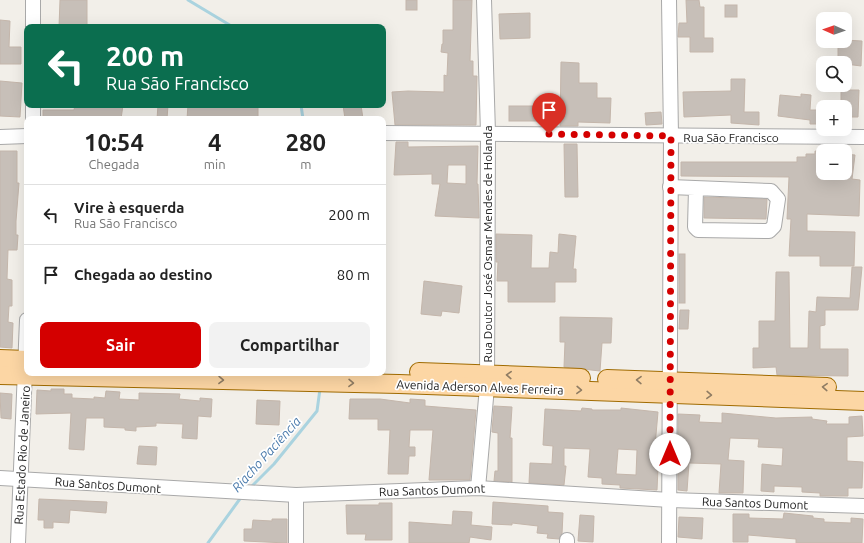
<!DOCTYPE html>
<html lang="pt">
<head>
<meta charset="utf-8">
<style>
  :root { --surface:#fff; --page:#f2f2f2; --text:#222; --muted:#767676; --line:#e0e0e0; --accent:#d40000 }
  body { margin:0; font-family:Ubuntu,sans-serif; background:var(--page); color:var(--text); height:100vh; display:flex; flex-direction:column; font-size:15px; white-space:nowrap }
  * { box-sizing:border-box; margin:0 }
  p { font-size:13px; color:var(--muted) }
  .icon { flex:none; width:22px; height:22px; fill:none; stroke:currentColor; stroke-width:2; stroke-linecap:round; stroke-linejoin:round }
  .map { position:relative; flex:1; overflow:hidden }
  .sheet { position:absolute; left:24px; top:116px; width:362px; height:260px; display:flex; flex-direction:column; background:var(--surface); border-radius:8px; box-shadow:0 4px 16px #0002 }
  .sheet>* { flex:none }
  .hud { position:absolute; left:24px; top:24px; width:362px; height:84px; border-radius:8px; box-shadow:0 4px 16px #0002; background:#0b6e4f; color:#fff; overflow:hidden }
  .needle { width:26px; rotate:272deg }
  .controls { position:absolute; left:816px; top:12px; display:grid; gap:8px }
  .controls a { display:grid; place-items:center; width:36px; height:36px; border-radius:8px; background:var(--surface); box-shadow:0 4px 16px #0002; font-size:20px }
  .pin { position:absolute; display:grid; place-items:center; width:34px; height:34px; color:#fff; margin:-41px -17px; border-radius:50% 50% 50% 0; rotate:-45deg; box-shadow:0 0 4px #0007 }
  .pin .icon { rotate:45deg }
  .me { position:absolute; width:44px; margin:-22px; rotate:0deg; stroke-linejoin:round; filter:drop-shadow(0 0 3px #0008) }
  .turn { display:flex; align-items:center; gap:14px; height:84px; padding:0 16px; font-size:18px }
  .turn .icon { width:52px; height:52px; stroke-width:2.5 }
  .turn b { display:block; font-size:28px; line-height:34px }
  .eta { display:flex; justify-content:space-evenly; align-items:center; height:68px; text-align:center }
  .eta b { font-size:24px; font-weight:700; line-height:28px }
  .primary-button { display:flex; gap:8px; margin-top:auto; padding:8px 16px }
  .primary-button a { flex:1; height:46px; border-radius:8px; background:var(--accent); color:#fff; font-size:16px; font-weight:700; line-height:46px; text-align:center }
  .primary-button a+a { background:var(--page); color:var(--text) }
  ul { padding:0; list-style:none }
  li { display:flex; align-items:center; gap:12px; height:60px; padding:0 16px; border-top:1px solid var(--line) }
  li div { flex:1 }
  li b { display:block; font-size:15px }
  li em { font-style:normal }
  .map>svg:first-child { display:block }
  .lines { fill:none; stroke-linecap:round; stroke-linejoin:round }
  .stream { stroke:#aad3df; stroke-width:3 }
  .building { fill:#c7bfb8; stroke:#c4b6ab; fill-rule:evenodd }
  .minor-casing { stroke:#a9a9a9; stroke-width:16 }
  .major-casing { stroke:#a06b00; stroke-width:20 }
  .minor { stroke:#fff; stroke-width:14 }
  .major { stroke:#fcd6a4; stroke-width:18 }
  .oneway { stroke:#8f7c63 }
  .route { stroke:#d40000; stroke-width:7; stroke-dasharray:0 12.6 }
  .labels { text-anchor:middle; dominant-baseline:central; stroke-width:3.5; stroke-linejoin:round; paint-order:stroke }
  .street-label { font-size:12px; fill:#222; stroke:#fff }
  .water-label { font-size:13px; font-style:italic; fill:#4a7aab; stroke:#fff }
</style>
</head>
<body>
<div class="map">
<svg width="864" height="543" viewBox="0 0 864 543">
  <rect width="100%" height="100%" fill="#f2efe9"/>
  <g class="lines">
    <g class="stream">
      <polyline points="188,0 233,27"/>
      <polyline points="301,105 303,119"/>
      <polyline points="250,488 274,464 317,411 320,389"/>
      <polyline points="208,543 242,496"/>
    </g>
  </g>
  <g class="building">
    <polygon points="60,0 87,0 87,27 59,27"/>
    <rect x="406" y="0" width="11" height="10"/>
    <polygon points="453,0 472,0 470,61 473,61 473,76 477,76 476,125 395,125 392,92 408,91 444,92 444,75 447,76 448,53 441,52 442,44 443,44 443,30 453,30"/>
    <polygon points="686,0 699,0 700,7 704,7 704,38 713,38 713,52 690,52 690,37 678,37 679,23 687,23"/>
    <rect x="725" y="5" width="12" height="12"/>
    <polygon points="530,13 530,38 500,39 499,14"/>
    <polygon points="0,20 10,21 9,47 21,47 21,64 0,64"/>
    <polygon points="845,40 862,41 861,66 838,63 838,41"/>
    <polygon points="561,62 579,63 579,83 597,83 597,98 611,98 610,123 578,122 578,126 560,126"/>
    <polygon points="731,79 745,79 744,112 759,112 759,125 731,123 731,115 684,117 683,92 731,91"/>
    <polygon points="0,81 22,83 20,117 0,116"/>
    <polygon points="841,90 859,90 858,117 845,117 845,107 841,107"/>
    <polygon points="801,94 811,95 810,110 821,110 820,124 810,124 810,120 778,116 780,95 801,97"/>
    <polygon points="75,105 123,105 121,119 43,119 43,110 74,110"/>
    <polygon points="158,105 168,105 167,119 157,119"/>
    <polygon points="188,105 258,105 258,119 187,119"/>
    <polygon points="343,105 361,105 363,119 345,119"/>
    <rect x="509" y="106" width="33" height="15"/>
    <polygon points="661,112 662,124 646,125 645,113"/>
    <path d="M396,142H408V147L478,146L477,184H478L479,218L435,216L440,184H432V174L394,175ZM448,165H466V184L447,183Z"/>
    <polygon points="564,144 577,144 578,197 565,197"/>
    <polygon points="0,151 17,151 17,183 19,183 16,221 16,235 18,235 17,250 8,250 7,279 12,280 12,306 9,306 8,322 13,323 12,348 0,347"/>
    <polygon points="815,151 823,152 823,173 845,173 845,154 855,155 852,179 860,180 859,216 807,214 807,231 855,232 854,266 820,266 820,256 789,256 791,219 787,219 789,177 681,176 681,162 797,162 797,157 806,157 806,154 815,154"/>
    <polygon points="704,197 767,199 766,219 704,218"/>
    <polygon points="496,234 532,235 531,268 549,268 550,252 558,253 559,234 576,236 573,269 576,269 576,282 555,282 555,302 508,302 508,281 497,281 498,262 496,262"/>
    <rect x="679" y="254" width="6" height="49"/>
    <polygon points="852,267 862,267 858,310 825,310 825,325 820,326 820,349 848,349 848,376 777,375 776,367 753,368 753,348 759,348 759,321 775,321 776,272 789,272 790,348 808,348 809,311 816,312 817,297 850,298"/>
    <polygon points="424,281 462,286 459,313 442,311 441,316 421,314"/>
    <polygon points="680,310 689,310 688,329 679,329"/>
    <polygon points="560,317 612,318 611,343 602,343 600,371 564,367 565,342 560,342"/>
    <polygon points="51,389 64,389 64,394 72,394 72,398 94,399 94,397 105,398 106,391 120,392 119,399 139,400 139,393 180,394 179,399 200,401 200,398 212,399 211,417 198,416 197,439 182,438 183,424 156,423 156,426 136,427 136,431 125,430 125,428 104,427 104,418 86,418 84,450 69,449 71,413 36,414 37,390 51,391"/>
    <polygon points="0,393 12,394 11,419 1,418"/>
    <polygon points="350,399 380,399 410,403 410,399 425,400 425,406 476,410 470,480 429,480 433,430 410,430 409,447 415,447 415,456 409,456 408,474 388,474 390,430 378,430 378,419 349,419"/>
    <polygon points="257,400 280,401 279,425 256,424"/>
    <polygon points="494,406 512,407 510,438 512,438 512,482 494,481 495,471 498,471 498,433 492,432"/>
    <path d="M582,408L592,409V410H621V408L658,412L655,446H659L657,490L620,488V485L602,484V478L588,477L590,449L564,448V466H566L564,485L529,483L530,463L552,464L553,446L543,445L545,409L581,411ZM618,449L637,450L636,475L616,474Z"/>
    <polygon points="722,413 776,418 812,417 812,419 827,421 826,424 849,424 849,417 862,416 863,436 847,437 847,461 863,462 862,488 848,488 848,496 820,496 820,493 802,492 802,487 774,486 774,492 761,491 762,464 782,466 783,448 758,447 759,439 730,438 728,460 744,461 743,493 719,493 721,464 689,463 687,491 678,490 678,414 700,415 699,422 722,423"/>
    <polygon points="139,446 157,447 156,465 137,464"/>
    <polygon points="39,499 107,502 106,513 70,510 69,523 53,522 53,528 44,528 44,520 38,520"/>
    <polygon points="493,502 548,506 548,512 563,513 562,534 559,539 547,538 548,534 537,533 538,526 512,523 512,525 492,524"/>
    <polygon points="379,503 392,503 392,540 365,540 366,534 347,534 346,505 379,505"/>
    <polygon points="453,511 472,512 471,525 492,527 491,540 470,537 469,543 409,543 409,522 452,525"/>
    <polygon points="784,513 813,516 813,518 824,519 824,522 851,523 851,518 863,519 862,543 796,543 796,539 748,535 748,542 733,542 733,514 749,514 749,518 783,519"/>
    <polygon points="580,515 594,516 593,542 578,541"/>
    <polygon points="679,517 703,518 702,539 678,537"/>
    <polygon points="272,519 287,519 287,543 244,541 244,529 252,529 253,520 272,521"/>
  </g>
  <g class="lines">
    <defs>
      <g id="minor">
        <polyline points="33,0 33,27"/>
        <polyline points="33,105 33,119"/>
        <polyline points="383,133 864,137"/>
        <polyline points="0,137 27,136"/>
        <polyline points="670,187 771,191 778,199 774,226 769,231 765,231 698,230 695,227 696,189"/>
        <polyline points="0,478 296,495 478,488 670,500 864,506"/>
        <polyline points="478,488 487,387 488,133 484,0"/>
        <polyline points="296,495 296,543"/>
        <polyline points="18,543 27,320"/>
        <polyline points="567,543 567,540"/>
        <polyline points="669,543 671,136 669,0"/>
      </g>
      <g id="major">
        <polyline points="0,359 27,360"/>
        <polyline points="419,372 581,378"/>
        <polyline points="0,375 399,384 864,401"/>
        <polyline points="607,379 827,387"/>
      </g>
    </defs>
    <use href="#minor" class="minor-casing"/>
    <use href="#major" class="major-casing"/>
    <use href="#minor" class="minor"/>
    <use href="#major" class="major"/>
  </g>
  <defs><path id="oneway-chevron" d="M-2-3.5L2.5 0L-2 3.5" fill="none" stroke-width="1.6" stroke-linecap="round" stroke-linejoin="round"/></defs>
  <g class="oneway">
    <use href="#oneway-chevron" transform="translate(509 375) rotate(-177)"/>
    <use href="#oneway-chevron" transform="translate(221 380) rotate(1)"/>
    <use href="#oneway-chevron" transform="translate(639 380) rotate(-179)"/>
    <use href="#oneway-chevron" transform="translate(351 383) rotate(1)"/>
    <use href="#oneway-chevron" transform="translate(825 387) rotate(-177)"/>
    <use href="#oneway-chevron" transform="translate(579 390) rotate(2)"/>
    <use href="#oneway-chevron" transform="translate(709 395) rotate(2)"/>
  </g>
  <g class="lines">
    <polyline class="route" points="549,134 671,136 670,454"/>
  </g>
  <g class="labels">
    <g class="street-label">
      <text x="731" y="137">Rua São Francisco</text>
      <text transform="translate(487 244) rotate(-90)">Rua Doutor José Osmar Mendes de Holanda</text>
      <text transform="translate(480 387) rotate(2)">Avenida Aderson Alves Ferreira</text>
      <text transform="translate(22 455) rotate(-87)">Rua Estado Rio de Janeiro</text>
      <text transform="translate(108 485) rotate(4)">Rua Santos Dumont</text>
      <text transform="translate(432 490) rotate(-2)">Rua Santos Dumont</text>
      <text transform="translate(755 503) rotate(2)">Rua Santos Dumont</text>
    </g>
    <g class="water-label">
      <text transform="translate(266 454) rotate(-48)">Riacho Paciência</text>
    </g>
  </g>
</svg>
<div class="controls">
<a><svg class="needle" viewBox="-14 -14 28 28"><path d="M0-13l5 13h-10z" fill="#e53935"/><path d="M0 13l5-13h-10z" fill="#767676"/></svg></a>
<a><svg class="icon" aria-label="search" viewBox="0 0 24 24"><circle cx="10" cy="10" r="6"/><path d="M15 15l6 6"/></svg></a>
<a>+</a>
<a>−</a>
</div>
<div class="pin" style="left:549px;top:134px;background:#d93025"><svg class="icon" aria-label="arrive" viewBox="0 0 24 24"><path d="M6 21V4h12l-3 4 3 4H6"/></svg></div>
<svg class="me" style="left:670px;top:454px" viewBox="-20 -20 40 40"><circle r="19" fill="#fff"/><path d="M0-13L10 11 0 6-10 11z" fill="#d40000"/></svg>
<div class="hud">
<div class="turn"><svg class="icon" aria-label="left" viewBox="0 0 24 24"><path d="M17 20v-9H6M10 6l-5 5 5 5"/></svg><div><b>200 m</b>Rua São Francisco</div></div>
</div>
<section class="sheet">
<div class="eta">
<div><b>10:54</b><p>Chegada</p></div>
<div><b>4</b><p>min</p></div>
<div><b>280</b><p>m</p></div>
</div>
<ul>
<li><svg class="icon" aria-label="left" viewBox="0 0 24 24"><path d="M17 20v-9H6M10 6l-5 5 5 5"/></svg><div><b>Vire à esquerda</b><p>Rua São Francisco</p></div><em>200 m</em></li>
<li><svg class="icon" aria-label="arrive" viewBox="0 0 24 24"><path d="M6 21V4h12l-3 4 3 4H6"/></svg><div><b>Chegada ao destino</b></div><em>80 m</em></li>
</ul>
<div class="primary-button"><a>Sair</a><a>Compartilhar</a></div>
</section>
</div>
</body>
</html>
